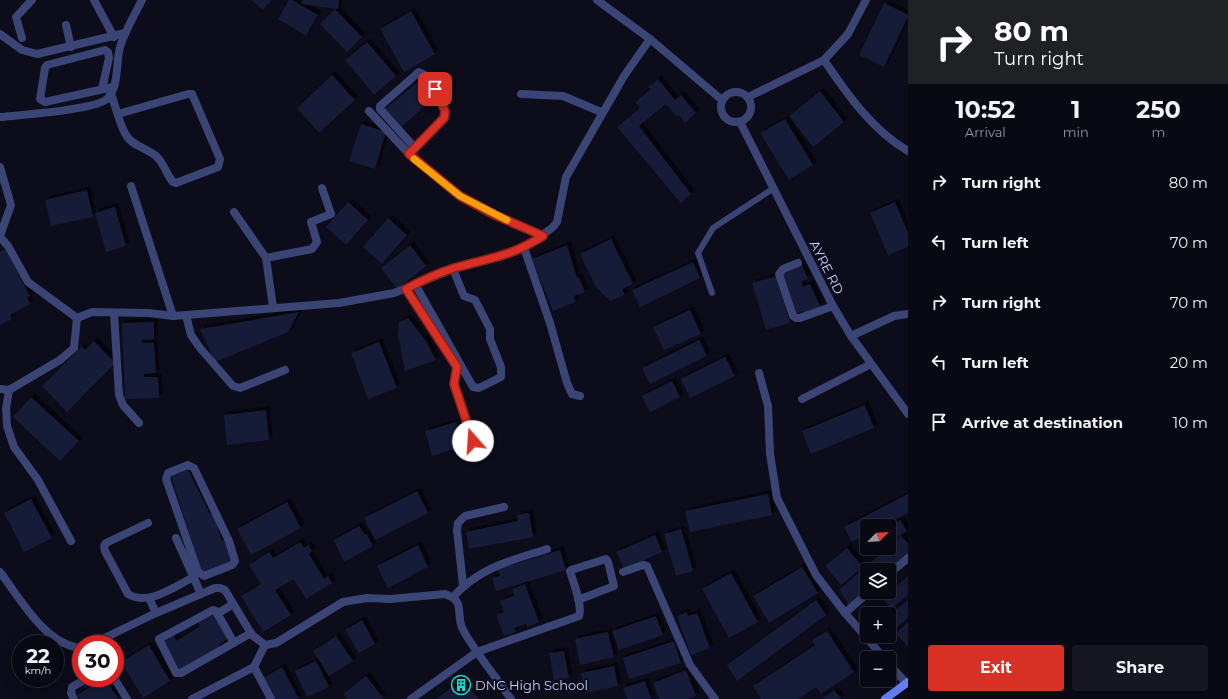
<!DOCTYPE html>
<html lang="en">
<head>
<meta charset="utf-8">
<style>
  :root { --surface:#090914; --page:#171722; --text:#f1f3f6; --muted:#999aa0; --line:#292a34; --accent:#d93025 }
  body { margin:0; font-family:Montserrat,sans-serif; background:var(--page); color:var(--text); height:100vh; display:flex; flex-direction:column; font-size:15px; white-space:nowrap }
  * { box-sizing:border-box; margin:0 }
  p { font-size:13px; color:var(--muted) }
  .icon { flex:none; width:22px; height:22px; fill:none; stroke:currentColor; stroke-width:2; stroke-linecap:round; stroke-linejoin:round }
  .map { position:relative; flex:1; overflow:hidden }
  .sheet { display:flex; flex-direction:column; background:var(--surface); width:320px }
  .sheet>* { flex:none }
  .top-card { background:#202124; color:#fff; overflow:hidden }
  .needle { width:26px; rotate:66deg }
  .tools { position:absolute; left:860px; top:519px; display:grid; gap:8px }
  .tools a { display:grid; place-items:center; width:36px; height:36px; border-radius:4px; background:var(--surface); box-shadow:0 4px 16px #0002,0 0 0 1px var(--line); font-size:20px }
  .speed { position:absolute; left:12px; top:635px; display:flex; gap:8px; font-size:20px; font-weight:700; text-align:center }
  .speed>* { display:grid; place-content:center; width:52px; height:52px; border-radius:50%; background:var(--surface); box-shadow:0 4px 16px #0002,0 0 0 1px var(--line); line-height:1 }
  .speed small { font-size:10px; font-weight:400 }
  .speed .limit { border:6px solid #d22; background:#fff; color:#111 }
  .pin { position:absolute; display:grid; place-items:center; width:34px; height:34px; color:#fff; margin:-17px; border-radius:8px; box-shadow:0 2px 6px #0006 }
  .me { position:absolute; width:44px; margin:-22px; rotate:341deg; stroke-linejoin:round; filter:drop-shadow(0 0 3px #0008) }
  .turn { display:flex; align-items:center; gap:14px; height:84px; padding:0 20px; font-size:18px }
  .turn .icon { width:52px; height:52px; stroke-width:2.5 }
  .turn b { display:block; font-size:28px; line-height:34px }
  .eta { display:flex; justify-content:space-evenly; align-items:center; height:68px; text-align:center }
  .eta b { font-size:24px; font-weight:700; line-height:28px }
  .button { display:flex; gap:8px; margin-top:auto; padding:8px 20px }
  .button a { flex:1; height:46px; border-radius:4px; background:var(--accent); color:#fff; font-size:16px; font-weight:700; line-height:46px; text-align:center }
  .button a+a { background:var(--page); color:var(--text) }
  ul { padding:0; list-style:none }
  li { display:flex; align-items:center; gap:12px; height:60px; padding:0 20px }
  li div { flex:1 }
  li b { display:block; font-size:15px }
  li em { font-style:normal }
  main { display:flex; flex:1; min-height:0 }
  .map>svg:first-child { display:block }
  .building { fill:#191a39; filter:url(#shadow) }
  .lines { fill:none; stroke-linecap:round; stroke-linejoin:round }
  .lane { stroke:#3a4475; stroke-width:6 }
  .street { stroke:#3a4475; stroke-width:8 }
  .secondary { stroke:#6781f3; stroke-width:8 }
  .route-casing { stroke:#8d1f18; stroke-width:10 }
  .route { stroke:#d93025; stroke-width:7 }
  .slow { stroke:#f59e0b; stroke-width:7 }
  .labels { text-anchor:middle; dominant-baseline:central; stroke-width:4; stroke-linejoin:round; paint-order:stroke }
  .street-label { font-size:13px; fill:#c9cefb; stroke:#0c0c1a }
  .poi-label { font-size:13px; fill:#c9cefb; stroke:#0c0c1a; text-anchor:start }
</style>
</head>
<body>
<main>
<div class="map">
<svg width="908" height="699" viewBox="0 0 908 699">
  <defs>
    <filter id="shadow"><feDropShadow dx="3.5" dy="-3.5" stdDeviation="0" flood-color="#0009"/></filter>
  </defs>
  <rect width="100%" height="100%" fill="#0c0c1a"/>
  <g class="building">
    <polygon points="251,0 272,0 263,10"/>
    <polygon points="289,0 292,0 318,15 306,36 278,19"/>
    <polygon points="302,0 339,0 338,9 301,4"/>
    <polygon points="884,3 908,15 908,17 884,67 859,55"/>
    <polygon points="335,9 362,37 347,52 320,24"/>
    <polygon points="411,11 435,54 404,72 380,29"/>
    <polygon points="367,42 396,76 374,95 345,60"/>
    <polygon points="332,75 355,100 319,133 297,108"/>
    <polygon points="421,79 436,97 401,127 385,109"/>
    <polygon points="658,79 675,100 681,95 696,113 685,123 679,115 677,117 666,104 639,126 691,194 681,203 617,127 640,108 635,102 651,89 648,87"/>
    <polygon points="820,91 844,122 813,147 789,116"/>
    <polygon points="785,119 813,165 789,180 760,133"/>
    <polygon points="361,124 386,132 375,169 349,161"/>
    <polygon points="87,190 93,217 51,226 45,200"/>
    <polygon points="348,202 368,220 346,245 326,227"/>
    <polygon points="895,202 908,233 908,247 888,255 870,213"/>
    <polygon points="115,207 126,246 106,252 95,213"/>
    <polygon points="388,218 407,235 382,264 363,247"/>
    <polygon points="611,239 633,284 622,289 625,295 610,301 596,287 580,254"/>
    <polygon points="410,245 426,266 397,289 381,268"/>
    <polygon points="567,245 577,278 579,277 585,292 574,296 576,302 553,311 532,259"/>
    <polygon points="5,249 30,296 27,297 30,304 10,315 12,319 0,325 0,252"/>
    <polygon points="693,262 700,278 640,307 632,290"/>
    <polygon points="802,265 808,279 801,282 803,287 810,284 820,306 803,314 802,311 796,314 783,274"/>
    <polygon points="776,276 790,323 766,330 752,283"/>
    <polygon points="690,310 701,334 664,350 653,327"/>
    <polygon points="299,312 288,332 215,362 200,329"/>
    <polygon points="408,318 426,341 436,360 405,371 398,335 399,322"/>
    <polygon points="154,322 154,339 142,340 142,343 154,343 156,373 144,374 144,377 158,377 159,398 125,399 122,323"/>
    <polygon points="699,340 707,356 650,384 642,368"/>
    <polygon points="94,341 115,363 67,412 42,386 82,346 85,350"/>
    <polygon points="379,342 397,388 368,399 351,353"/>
    <polygon points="725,357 735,376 690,398 681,379"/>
    <polygon points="672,381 680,397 650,412 642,396"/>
    <polygon points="31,397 79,441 60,461 13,417"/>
    <polygon points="865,405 874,428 811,454 802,431"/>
    <polygon points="266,410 269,440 227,445 224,415"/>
    <polygon points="456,422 464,446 432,456 425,431"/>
    <polygon points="188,470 210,514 213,512 222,541 226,539 233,561 202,573 171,476"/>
    <polygon points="417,491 428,513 375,540 364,518"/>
    <polygon points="768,494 772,515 690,532 685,511"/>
    <polygon points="908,494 908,513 883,526 867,526 867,534 852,542 844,527"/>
    <polygon points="31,499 52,538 24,552 4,513"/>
    <polygon points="287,502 301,528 251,555 237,529"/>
    <polygon points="529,513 533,537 469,549 466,532 518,521 517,515"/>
    <polygon points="900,520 907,531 889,543 889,527"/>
    <polygon points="359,526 365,535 367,534 373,546 344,562 334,540"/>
    <polygon points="681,529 693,571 676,576 664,534"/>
    <polygon points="655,535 662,552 624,569 616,552"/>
    <polygon points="901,536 908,543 908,556 889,570 867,570 867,591 850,606 839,590"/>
    <polygon points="300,542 304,548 308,545 312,551 309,554 324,579 328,576 332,583 306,599 294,579 275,590 291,615 263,632 241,596 261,584 249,565 269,552 273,558"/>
    <polygon points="418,545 428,567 388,588 377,566"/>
    <polygon points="847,548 863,567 841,585 825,566"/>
    <polygon points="560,550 566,570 496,591 492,578 500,576 498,569"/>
    <polygon points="802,567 818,593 769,623 753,596"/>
    <polygon points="731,573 758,622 729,638 702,589"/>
    <polygon points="908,576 908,595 891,609 882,598"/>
    <polygon points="525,584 539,622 527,627 526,624 514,628 516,632 504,636 496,615 504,612 500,601 515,595 512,589"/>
    <polygon points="816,600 826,615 737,681 727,665"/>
    <polygon points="908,600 908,618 889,634 889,615"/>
    <polygon points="687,612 688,616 697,613 710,648 691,655 677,616"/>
    <polygon points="215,615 229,637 219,645 221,647 179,671 163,643 174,635 176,641 200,626 197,621"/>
    <polygon points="656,616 663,635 619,650 612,631"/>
    <polygon points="362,620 375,644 359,653 345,630"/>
    <polygon points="908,622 908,647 896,633"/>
    <polygon points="827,631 854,672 821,694 816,687 798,699 761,699 753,686 815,645 812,640"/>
    <polygon points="608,632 614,657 580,665 575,639"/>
    <polygon points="336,636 353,661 329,676 313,651"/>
    <polygon points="674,641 681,663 629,679 623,658"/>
    <polygon points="149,645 170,681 143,698 121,662"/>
    <polygon points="564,651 569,678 554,680 549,653"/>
    <polygon points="316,661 329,687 307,697 295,671"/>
    <polygon points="614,666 618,686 586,693 581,673"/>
    <polygon points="282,667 299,699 274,699 263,678"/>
    <polygon points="686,670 696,696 688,699 659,699 653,683"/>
    <polygon points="366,676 384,699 347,699 343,694"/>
    <polygon points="104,678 119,699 80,699 77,695"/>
    <polygon points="463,680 479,699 436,699 448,690"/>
    <polygon points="645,681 651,699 627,699 623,688"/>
    <polygon points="834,690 841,699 822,699"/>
  </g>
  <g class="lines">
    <polyline class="lane" points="712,293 698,253 713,228 774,188"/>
    <g class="street">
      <polyline points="94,0 114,37"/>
      <polyline points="597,0 650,39 722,100"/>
      <polyline points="66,25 71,47"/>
      <polyline points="0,34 22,50 37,54 125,33"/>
      <polyline points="22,38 16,17 32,0"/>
      <path d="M824,60C847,94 872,130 908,151"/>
      <polyline points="102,89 109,58 108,52 105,50 47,65 45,68 40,99 45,102 113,87"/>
      <circle cx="736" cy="107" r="15"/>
      <path d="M111,94C116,107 119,123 126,135C132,146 147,148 156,156C164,163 166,174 173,182L176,183L218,167L220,159L192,94H188L118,114"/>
      <polyline points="521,94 563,96 601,112"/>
      <polyline points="748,97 824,60 848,34 866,0"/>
      <polyline points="369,111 409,154 460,196 495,215 543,236"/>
      <path d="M0,117C19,115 98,110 108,98C119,86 116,62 120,47C125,31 134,16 142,0"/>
      <polyline points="740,122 833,306 851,336 908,414"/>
      <path d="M409,154L444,118L446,114C442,101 433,76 419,72L380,106V109L415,148"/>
      <polyline points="0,167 11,205 0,236"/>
      <polyline points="131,186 173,316"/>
      <polyline points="234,212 266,258 273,307"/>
      <polyline points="0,237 8,246 28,282 77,318"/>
      <polyline points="524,248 550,323 567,383 572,394 580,396"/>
      <polyline points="266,258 312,249 317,242 311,222 331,214 322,188"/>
      <polyline points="798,263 783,269 779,274 793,316 796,318 800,318 833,306"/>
      <polyline points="415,284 473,387 479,388 501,377 501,367 490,339 490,329 475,300 464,296 453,269"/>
      <polyline points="406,289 457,367 454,384 473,441"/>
      <polyline points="114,314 119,395 123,405 139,423"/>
      <polyline points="186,315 191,335 200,348 233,386 240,388 285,370"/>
      <polyline points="77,318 92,312 149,313 173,316 339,303 394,293 453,269 506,255 524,248 552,228 557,222 566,177 624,76 650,39"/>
      <polyline points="851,336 894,316 908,314"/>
      <polyline points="759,373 768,406 770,454 777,498 816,575 845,613 884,658"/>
      <polyline points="0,389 9,390"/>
      <polyline points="802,399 871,364"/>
      <polygon points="188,465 194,468 229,541 235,561 232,565 204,576 198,572 166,479 168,473"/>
      <path d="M148,523L106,543L104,546L105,551L128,594C148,607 175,586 194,577"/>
      <polyline points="176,538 201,594"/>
      <polyline points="71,541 38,480 14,447 7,426 6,409 9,390 60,360 74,348 77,318"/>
      <path d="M0,572C20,598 45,645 81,648"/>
      <polyline points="623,572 643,565 647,566 690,665 715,699"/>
      <polyline points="889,574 908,558"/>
      <polyline points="463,585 457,530 458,523 465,516 504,507"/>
      <path d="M453,597C480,567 510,561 547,549"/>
      <polyline points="149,598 156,613"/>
      <polyline points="845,613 869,592"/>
      <polyline points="217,614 233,604"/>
      <polyline points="234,643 216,611 213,610 159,639 176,673 181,673 251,633"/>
      <path d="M92,644L156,613L215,588H220L225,590L252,635L265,645L276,643L343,602L367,598L390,599L445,594C464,601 457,609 461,625C464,634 472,644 477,652L579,616C583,606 573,582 570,571L571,570L606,559L608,562L614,586L578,600"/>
      <polyline points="889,664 906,683"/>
      <polyline points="254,667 271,699"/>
      <polyline points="114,678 127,699"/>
      <polyline points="74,699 71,693 72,687 88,678"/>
      <polyline points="192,699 254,667 265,645"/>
      <polyline points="411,699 477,652 511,699"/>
    </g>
    <polyline class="secondary" points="885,699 908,682"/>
  </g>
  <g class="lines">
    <defs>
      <path id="route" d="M435,89L445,111L444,118L409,154L460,196L495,215L543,236C510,257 489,258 454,268C438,273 421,281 406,289L457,367L454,384L473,441"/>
    </defs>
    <use href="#route" class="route-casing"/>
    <use href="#route" class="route"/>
    <polyline class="slow" points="414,159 460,196 507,220"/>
  </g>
  <defs>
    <symbol id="building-ring" viewBox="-11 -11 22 22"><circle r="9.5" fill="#0c0c1a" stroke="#11dfc9" stroke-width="1.5"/><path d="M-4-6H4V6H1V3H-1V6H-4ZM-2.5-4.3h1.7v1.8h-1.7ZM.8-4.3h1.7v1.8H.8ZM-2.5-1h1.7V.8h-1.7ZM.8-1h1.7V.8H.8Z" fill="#11dfc9"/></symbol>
  </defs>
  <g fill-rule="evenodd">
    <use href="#building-ring" x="450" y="674" width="22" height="22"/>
  </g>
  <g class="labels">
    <g class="street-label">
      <text transform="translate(827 267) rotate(63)">AYRE RD</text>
    </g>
    <g class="poi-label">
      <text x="475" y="685">DNC High School</text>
    </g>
  </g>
</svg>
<div class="tools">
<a><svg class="needle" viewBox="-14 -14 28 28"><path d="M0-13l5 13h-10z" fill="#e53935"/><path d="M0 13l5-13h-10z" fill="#999aa0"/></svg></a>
<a><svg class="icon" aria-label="layers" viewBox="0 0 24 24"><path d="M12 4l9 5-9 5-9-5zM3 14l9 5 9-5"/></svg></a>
<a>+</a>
<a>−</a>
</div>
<div class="speed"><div>22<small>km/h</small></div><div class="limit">30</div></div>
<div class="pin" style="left:435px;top:89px;background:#d93025"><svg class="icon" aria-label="arrive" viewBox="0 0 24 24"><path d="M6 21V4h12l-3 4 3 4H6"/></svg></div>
<svg class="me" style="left:473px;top:441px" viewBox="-20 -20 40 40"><circle r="19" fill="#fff"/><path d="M0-13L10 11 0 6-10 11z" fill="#d93025"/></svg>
</div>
<section class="sheet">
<div class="top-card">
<div class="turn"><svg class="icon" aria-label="right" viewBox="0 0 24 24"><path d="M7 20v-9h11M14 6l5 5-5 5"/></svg><div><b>80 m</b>Turn right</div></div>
</div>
<div class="eta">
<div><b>10:52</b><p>Arrival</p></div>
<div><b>1</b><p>min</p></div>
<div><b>250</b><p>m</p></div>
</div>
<ul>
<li><svg class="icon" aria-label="right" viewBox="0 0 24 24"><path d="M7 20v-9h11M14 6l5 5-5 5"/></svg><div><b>Turn right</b></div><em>80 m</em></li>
<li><svg class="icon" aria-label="left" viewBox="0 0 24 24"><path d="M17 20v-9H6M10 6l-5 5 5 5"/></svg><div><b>Turn left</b></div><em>70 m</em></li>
<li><svg class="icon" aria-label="right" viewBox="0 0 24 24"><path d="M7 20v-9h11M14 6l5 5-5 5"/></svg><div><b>Turn right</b></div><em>70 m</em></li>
<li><svg class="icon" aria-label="left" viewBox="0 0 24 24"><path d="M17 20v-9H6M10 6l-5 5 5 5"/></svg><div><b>Turn left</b></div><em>20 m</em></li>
<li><svg class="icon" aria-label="arrive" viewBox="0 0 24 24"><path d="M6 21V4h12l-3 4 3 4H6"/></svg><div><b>Arrive at destination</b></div><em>10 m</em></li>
</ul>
<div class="button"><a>Exit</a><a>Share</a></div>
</section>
</main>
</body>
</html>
